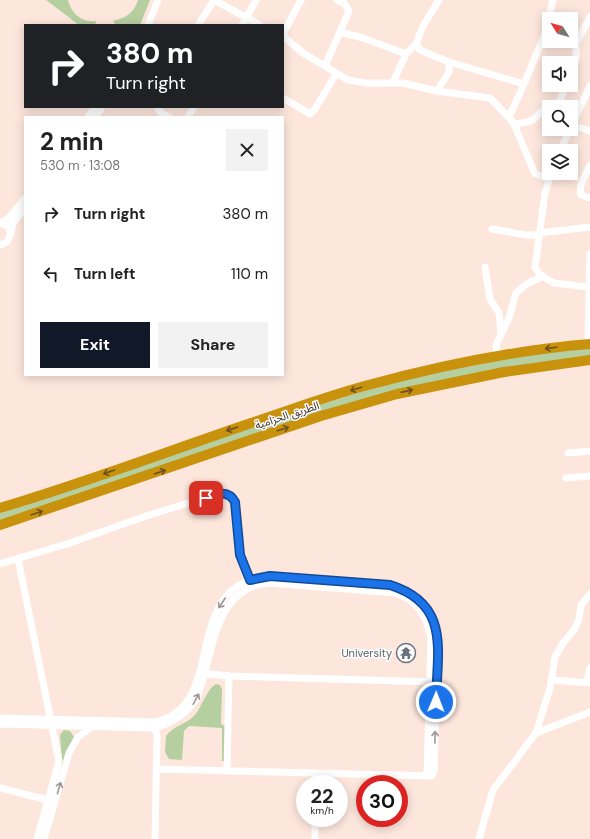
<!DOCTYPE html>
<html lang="en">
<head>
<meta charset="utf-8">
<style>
  :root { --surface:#fff; --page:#f2f2f2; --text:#222; --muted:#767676; --accent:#111827 }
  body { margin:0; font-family:"DM Sans","Noto Sans Arabic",sans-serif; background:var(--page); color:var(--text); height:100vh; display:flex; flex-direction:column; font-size:15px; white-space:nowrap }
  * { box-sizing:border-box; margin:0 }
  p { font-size:13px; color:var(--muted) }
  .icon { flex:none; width:22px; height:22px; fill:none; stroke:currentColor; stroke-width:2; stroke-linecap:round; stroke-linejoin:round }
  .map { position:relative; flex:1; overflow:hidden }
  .sheet { position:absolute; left:24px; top:116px; width:260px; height:260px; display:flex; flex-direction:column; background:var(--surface); border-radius:0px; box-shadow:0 2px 10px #0003 }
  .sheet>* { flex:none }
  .hud { position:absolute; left:24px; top:24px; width:260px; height:84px; border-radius:0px; box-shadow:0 2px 10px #0003; background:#202124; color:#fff; overflow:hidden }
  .needle { width:26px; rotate:307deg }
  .buttons { position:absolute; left:542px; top:12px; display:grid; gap:8px }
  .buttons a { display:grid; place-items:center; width:36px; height:36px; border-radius:0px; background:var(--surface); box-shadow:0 2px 10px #0003; font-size:20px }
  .speed { position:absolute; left:296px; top:775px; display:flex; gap:8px; font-size:20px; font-weight:700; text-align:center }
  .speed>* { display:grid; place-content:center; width:52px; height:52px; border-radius:50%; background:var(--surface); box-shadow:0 2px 10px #0003; line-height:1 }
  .speed small { font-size:10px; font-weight:400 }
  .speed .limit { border:6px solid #d22; background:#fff; color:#111 }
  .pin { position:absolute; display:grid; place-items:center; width:34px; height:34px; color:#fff; margin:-17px; border-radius:8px; box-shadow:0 2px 6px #0006 }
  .me { position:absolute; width:44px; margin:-22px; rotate:1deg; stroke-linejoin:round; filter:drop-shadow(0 0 3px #0008) }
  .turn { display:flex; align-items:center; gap:14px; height:84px; padding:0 16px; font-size:18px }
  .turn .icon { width:52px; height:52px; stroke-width:2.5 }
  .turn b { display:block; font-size:28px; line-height:34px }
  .round { display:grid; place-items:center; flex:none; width:42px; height:42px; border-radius:0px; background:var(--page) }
  .head { display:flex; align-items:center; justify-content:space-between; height:68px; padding:0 16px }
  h1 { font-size:24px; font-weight:700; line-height:30px }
  .action { display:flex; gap:8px; margin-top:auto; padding:8px 16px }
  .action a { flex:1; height:46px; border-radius:0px; background:var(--accent); color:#fff; font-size:16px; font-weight:700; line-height:46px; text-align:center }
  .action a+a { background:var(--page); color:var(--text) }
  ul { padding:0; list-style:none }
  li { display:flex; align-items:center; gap:12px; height:60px; padding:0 16px }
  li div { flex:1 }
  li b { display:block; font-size:15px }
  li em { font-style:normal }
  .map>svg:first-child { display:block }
  .green { fill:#b6cfa1 }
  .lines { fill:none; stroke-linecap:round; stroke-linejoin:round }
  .minor { stroke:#fff; stroke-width:7 }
  .highway { stroke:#c8920d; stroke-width:10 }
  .oneway { stroke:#6e511f }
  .oneway2 { stroke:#9e9694 }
  .route-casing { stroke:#114b97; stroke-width:10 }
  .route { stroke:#1a73e8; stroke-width:7 }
  .labels { text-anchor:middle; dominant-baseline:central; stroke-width:3; stroke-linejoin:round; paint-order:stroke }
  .street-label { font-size:11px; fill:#3d2e28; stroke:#fff }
  .worship-label { font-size:11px; fill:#5b616d; stroke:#fff; text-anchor:end }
</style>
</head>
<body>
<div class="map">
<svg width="590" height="839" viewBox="0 0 590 839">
  <rect width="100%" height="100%" fill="#fde7dd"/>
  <g class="green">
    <path d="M46,0H68C71,14 83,23 96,21L95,25H79Z"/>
    <path d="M138,0H150L140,25H116L113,21C126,18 134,13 138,0Z"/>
    <polygon points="590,347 590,356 533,363 410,388 0,522 0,513 41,500 298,411 400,380 534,353"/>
    <path d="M216,684L220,685L222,689L221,724L225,726V761H222V728L189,726L184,731L182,760L169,759L165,752L166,736C173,726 187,724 195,715C202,706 207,689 216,684Z"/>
    <polygon points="64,730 70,731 74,737 61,768 62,760 60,735"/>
  </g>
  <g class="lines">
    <g class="minor">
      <polyline points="214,0 260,25"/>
      <polyline points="148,25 158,0"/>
      <polyline points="198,25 214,0"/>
      <polyline points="242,25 256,0"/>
      <polyline points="340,32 363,38 406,54"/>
      <polyline points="283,34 301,0"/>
      <polyline points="283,36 303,53 348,80 366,83 403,83 437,91 490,98 513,122 535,174 549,178"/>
      <polyline points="449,62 524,84 544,36 553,0"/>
      <polyline points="325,66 349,11 345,4 337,0"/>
      <polyline points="571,70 576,60 576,44 590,17"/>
      <polyline points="393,82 406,54 416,44"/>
      <polyline points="437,91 449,72 449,62 420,50 416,44 423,26 439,0"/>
      <polyline points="283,98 310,114 315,109 336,74"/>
      <polyline points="559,103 566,85"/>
      <polyline points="157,107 162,114 169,117"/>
      <polyline points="88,117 95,107"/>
      <polyline points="95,117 102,107"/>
      <polyline points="188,117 194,107"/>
      <polyline points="509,117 524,84"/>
      <path d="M514,124C540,122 534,115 551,103H558L566,107"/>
      <polyline points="572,125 590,131"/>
      <polyline points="571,127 590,86"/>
      <polyline points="560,151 570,129"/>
      <path d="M590,166C585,174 578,186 581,195L590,198"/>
      <polyline points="551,173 545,193 535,267 540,275 554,283 588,287"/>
      <polyline points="0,223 9,218 25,198"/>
      <polyline points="492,229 526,235 539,235"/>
      <polyline points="11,231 13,223 25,208"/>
      <polyline points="539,233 590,227"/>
      <polyline points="0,245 7,242 11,234 8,226 0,223"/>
      <polyline points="485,267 490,299 499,313 501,334"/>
      <polyline points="588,344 590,254"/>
      <polyline points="497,356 496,345 509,318 516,293 527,284 543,276"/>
      <polyline points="568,453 590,451"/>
      <polyline points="566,478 590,476"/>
      <polyline points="18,559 59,761 37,839"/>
      <polyline points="0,564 70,543 146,516 221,493 226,493 235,502 240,555 252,583"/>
      <polyline points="201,673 229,676 434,682"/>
      <polyline points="552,680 590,683"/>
      <polyline points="587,682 590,668"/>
      <path d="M0,718L154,722C215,711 194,626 230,592C239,583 250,580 262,576C286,575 310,579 333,580C380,584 434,580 437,642L434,771L432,776L156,769"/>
      <path d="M0,724L155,728C173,723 187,714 197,698C213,658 213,585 270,583L396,593L409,599L418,608L425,618L431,637L427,776"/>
      <polyline points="154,724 157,736 155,839"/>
      <polyline points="536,733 590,712"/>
      <polyline points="227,771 229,676"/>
      <polyline points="316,784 316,773"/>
      <polyline points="0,788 52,801"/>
      <polyline points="44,839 69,753 78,737 92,727"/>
      <polyline points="315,839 315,818"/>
      <polyline points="479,839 493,790 536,733 550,688 555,657 563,643 574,630 579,619 581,605 590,594"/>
    </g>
    <g class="highway">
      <path d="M0,508C91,481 179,447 269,417C303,405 337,393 372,384C443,365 516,350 590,344"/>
      <polyline points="0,525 321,416 397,394 504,372 590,360"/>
    </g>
  </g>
  <defs><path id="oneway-shaft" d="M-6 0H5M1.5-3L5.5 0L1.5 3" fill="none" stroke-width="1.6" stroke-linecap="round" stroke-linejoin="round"/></defs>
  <g class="oneway">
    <use href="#oneway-shaft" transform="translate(551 348) rotate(173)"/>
    <use href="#oneway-shaft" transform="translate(356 389) rotate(163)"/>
    <use href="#oneway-shaft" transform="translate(407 391) rotate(-13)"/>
    <use href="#oneway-shaft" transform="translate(232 429) rotate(161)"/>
    <use href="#oneway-shaft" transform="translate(283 429) rotate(-18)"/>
    <use href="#oneway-shaft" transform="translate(109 472) rotate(161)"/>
    <use href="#oneway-shaft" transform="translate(160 472) rotate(-19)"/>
    <use href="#oneway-shaft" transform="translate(37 513) rotate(-18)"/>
  </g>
  <g class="oneway2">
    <use href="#oneway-shaft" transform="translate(222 603) rotate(123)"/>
    <use href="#oneway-shaft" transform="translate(196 699) rotate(-62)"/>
    <use href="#oneway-shaft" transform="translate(435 737) rotate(-89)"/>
    <use href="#oneway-shaft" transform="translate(59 788) rotate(-74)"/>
  </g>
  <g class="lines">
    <defs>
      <path id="route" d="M206,498C217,494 228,489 235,502L240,555L250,580L270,576L390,585C451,604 437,651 436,702"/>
    </defs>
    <use href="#route" class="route-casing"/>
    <use href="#route" class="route"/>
  </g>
  <defs>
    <symbol id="temple-ring" viewBox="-11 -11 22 22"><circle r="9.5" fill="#fff" stroke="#6b7280" stroke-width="1.5"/><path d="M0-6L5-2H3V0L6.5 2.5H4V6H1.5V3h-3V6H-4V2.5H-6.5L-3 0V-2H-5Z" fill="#6b7280"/></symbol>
  </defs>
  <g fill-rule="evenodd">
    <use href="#temple-ring" x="395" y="642" width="22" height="22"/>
  </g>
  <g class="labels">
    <g class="street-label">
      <text transform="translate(287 415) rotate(-18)">الطريق الحزامية</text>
    </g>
    <g class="worship-label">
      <text x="392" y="653">University</text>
    </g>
  </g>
</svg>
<div class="buttons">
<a><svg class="needle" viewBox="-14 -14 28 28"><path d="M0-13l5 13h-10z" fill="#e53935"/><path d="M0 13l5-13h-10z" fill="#767676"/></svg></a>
<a><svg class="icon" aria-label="sound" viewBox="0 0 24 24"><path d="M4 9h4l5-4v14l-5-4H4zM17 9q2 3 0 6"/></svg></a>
<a><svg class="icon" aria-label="search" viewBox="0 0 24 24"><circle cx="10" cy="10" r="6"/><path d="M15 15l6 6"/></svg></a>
<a><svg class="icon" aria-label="layers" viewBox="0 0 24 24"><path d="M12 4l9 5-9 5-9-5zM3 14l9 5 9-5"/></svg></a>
</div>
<div class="speed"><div>22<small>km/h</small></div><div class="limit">30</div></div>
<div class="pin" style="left:206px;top:498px;background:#d93025"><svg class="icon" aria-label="arrive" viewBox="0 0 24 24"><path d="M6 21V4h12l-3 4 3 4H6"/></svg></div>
<svg class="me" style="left:436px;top:702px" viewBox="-20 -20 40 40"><circle r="17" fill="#1a73e8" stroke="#fff" stroke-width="3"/><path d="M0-11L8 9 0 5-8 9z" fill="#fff"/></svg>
<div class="hud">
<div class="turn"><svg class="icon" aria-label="right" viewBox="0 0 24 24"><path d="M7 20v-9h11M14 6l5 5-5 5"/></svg><div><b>380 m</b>Turn right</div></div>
</div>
<section class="sheet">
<div class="head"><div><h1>2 min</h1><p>530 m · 13:08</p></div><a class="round"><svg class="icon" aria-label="close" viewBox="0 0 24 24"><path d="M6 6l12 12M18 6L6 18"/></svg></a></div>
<ul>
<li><svg class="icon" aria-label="right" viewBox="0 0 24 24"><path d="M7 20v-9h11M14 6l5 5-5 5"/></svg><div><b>Turn right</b></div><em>380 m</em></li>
<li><svg class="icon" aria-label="left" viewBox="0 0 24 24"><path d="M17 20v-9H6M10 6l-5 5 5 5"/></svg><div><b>Turn left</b></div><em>110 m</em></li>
</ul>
<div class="action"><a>Exit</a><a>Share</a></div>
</section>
</div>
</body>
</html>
